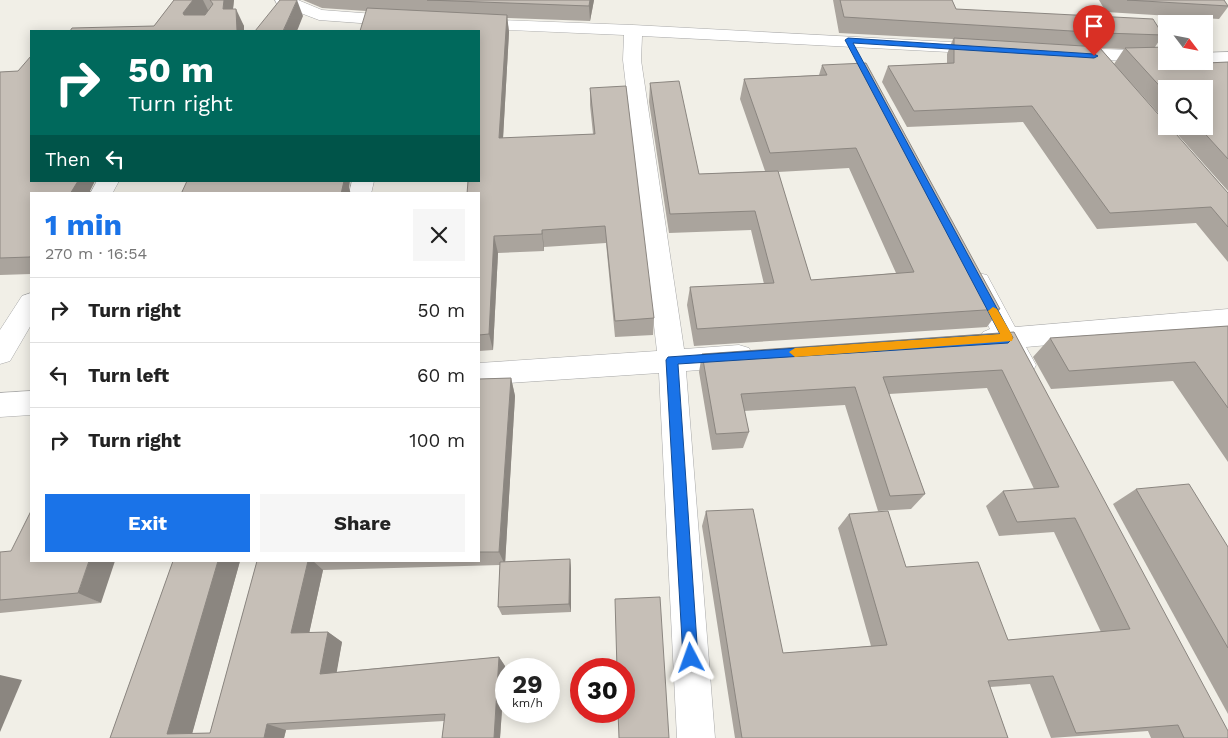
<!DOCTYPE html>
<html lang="en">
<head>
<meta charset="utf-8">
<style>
  :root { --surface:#fff; --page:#f6f6f6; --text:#222; --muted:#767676; --line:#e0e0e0; --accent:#1a73e8 }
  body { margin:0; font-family:"Work Sans",sans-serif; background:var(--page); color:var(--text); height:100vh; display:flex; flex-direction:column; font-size:19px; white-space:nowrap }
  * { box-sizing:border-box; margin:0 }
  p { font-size:16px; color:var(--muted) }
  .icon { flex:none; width:28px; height:28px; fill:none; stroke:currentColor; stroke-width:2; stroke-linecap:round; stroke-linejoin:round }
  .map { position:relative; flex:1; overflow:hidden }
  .panel { position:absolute; left:30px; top:192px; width:450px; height:370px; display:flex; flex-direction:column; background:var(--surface); border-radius:0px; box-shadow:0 2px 12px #0003 }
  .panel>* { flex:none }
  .banner { position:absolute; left:30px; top:30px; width:450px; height:152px; border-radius:0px; box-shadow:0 2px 12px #0003; background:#00695c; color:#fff; overflow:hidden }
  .needle { width:32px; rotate:122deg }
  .fabs { position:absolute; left:1158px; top:15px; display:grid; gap:10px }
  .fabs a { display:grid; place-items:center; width:55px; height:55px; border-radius:0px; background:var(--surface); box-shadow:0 2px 12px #0003; font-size:25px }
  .speed { position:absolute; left:495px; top:658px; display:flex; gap:10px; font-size:25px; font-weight:700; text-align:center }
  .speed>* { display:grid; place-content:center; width:65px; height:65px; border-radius:50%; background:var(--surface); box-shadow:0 2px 12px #0003; line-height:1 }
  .speed small { font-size:12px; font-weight:400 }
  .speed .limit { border:8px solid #d22; background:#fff; color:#111 }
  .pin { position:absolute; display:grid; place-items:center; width:42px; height:42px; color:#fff; margin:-51px -21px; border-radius:50% 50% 50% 0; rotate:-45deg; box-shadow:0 0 5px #0007 }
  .pin .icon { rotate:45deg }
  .me { position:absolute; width:55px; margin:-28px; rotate:356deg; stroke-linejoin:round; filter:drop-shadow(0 0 4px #0008) }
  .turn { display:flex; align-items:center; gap:18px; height:105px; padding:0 15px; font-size:22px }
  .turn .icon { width:65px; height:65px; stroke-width:2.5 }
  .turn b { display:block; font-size:35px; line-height:42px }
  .then { display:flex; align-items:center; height:48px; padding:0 15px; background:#0003; gap:10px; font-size:19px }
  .round { display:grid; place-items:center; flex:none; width:52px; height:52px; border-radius:0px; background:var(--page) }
  .headline { display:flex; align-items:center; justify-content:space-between; height:85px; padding:0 15px }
  h1 { font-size:30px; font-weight:700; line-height:38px; color:var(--accent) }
  .cta { display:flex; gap:10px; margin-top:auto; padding:10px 15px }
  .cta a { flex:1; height:58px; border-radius:0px; background:var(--accent); color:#fff; font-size:20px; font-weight:700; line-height:58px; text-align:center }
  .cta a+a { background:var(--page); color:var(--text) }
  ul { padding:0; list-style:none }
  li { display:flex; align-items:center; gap:15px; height:65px; padding:0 15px; border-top:1px solid var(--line) }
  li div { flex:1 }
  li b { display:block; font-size:19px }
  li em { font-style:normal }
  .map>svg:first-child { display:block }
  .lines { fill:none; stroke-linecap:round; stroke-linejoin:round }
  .minor-casing { stroke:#a8a8a8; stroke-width:1 }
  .minor { fill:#fff; fill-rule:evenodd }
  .wall { fill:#aaa49d; fill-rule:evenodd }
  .shaded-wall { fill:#8b8680 }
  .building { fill:#c6bfb7; stroke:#8b8680 }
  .route { fill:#1a73e8; stroke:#114b97 }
  .slow { fill:#f59e0b }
</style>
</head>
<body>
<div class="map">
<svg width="1228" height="738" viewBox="0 0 1228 738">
  <rect width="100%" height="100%" fill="#f1efe7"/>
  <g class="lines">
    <defs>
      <g id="minor">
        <polygon points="275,0 298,0 322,10 401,16 407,17 410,21 407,25 401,26 319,20 277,4"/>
        <polygon points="471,19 633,25 987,44 993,45 996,49 993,53 987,54 642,36 641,60 684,349 739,345 749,348 753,356 749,364 739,367 686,371 715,738 677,738 659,373 479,385 479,363 657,351 623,60 624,35 465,28 462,24 465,20"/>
        <polygon points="1070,48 1166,51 1166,61 1171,61 1166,63 1064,58 1061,54 1064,50"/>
        <polygon points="1228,52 1228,64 1204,64 1197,61 1204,61 1204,53"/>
        <polygon points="97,181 119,181 112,194 90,194"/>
        <polygon points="352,181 374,181 371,194 349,194"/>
        <polygon points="978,273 987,275 1015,327 1228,309 1228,329 1026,347 1036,365 1032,373 1022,376 1012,373 1000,349 992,350 983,346 979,339 983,332 990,329 966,282 969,275"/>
        <polygon points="31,293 31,325 10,361 0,364 0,330 22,296"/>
        <polygon points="31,391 31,415 0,417 0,393"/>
      </g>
    </defs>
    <use href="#minor" class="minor-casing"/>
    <use href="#minor" class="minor"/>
  </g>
  <g class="wall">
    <polygon points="174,0 234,0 233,9 244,26 244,31 70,31 154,26"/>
    <polygon points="303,0 594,0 590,21 507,18 509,32 503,138 593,134 590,105 590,88 654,318 653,335 615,337 606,243 544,247 544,251 498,253 493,350 479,351 479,31 366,11 322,8"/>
    <polygon points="833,0 952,0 956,9 1163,35 1155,47 1185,64 1228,62 1228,191 1170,126 1204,126 1166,89 1166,122 1114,64 1124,49 1100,48 1228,193 1228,262 1196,223 1097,229 1023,122 907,127 882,82 888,66 947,63 947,54 953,39 839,33"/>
    <polygon points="1099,0 1224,0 1228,6 1228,7 1219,19 1106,12"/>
    <path d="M822,65L1000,309L987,327L694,346L687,305L690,287L764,284L751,230L669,233L649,102L650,83L699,174L765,171L740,99L744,79L819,75ZM849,168L896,273L811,280L778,172Z"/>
    <polygon points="18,71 90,191 31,194 31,274 0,275 0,72"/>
    <polygon points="1228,326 1228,462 1173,381 1051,389 1033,357 1050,338"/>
    <polygon points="1014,332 1228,738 1151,738 1148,731 1051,738 1030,684 990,687 1008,738 735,738 702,526 706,511 783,653 871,646 838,528 849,514 906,567 1008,640 1101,632 1054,532 999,536 986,506 1003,491 1034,489 987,388 889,394 925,494 911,509 878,511 845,405 744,411 749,432 743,448 712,450 699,372 702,354"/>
    <polygon points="511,378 515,396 505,562 570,559 571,569 571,612 502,615 498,607 500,565 323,570 309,633 328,632 342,642 336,672 499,657 505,666 500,738 442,738 444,721 286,730 284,738 110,738 173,561 240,561 192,733 210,733 257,561 479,561 479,379"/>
    <polygon points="1136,489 1228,547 1228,714 1113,504"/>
    <polygon points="0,552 101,603 0,613"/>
  </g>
  <g class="shaded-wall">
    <polygon points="193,0 203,0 210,14 202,16 184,15 183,13"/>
    <polygon points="224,0 234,0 231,26 223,9"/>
    <polygon points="297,0 303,16 297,31 283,31"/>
    <polygon points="590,0 594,0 590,21 589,6"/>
    <polygon points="236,9 244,26 244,31 237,31"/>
    <polygon points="507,15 509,32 502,156 499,138"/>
    <polygon points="77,181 95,181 90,191 93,194 70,194"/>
    <polygon points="342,181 350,181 349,188 351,194 341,194"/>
    <polygon points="542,230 544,247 544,251 542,234"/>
    <polygon points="494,236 498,253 493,350 489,334"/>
    <polygon points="511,378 515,396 505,565 499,552"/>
    <polygon points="570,559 571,569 571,612 569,604"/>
    <polygon points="89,561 115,561 101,603 78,593"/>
    <polygon points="218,561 240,561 191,738 167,734"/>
    <polygon points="308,561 313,561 323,570 307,643 291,633"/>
    <polygon points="328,632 342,642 335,682 320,674"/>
    <polygon points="499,657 505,666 500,738 494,738"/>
    <polygon points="0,675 22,680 0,732"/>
    <polygon points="267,724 286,730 284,738 264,738"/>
  </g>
  <g class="building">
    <polygon points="174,0 193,0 183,13 184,15 205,15 213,4 210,0 224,0 223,9 236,9 237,31 70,31 72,28 154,26"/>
    <polygon points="280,0 297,0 283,31 255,31"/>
    <polygon points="427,0 590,0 589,6"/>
    <polygon points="840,0 952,0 956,9 1153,19 1163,35 1104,33 844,17"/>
    <polygon points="1127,0 1224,0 1228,6"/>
    <polygon points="367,8 507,15 499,138 595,134 590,88 626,86 654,318 615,321 605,226 542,230 542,234 494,236 489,334 479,335 479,194 467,194 468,181 479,181 479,31 360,31"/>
    <polygon points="954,38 1099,47 1166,123 1166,126 1169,126 1228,193 1228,227 1211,207 1110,213 1032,106 914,111 888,66 954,63"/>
    <polygon points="1166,47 1166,61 1183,61 1185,64 1228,62 1228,159 1198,126 1204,126 1204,89 1166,89 1166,93 1125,48"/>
    <polygon points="31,56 31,181 78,181 70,194 31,194 31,255 30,257 0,258 0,72 18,71"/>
    <polygon points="866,63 1000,309 697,329 690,287 774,283 755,211 670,214 650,83 679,81 699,174 778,171 811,280 914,272 856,148 770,153 744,79 827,75 822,65"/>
    <polygon points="187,181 344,181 341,194 181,194"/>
    <polygon points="1228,326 1228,408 1195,362 1069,371 1050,338"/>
    <polygon points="1014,332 1228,731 1228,738 1184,738 1178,725 1076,733 1053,676 988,681 1008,738 742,738 706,511 753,509 783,653 887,645 849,514 888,511 906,567 978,562 1008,640 1130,629 1075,518 1017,522 1003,491 1059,487 1002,370 883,377 925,494 890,496 855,387 741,394 749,432 716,434 702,354"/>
    <polygon points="511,378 499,552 479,552 479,379"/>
    <polygon points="1189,484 1228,547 1228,648 1136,489"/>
    <polygon points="31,511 31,561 89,561 78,593 0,600 0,552 11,551"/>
    <polygon points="570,559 569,604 498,607 500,562"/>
    <polygon points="173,561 218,561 167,734 210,733 257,561 308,561 291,633 328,632 320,674 499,657 494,738 442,738 445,714 267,724 264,738 110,738"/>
    <polygon points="660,597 669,738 619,738 618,711 624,711 624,669 617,669 615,599"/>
  </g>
  <polygon class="route" points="848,38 1094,54 1098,56 1094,58 853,43 1013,338 1008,343 678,364 698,658 696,664 691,666 685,664 683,658 666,360 668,357 1000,334 845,40"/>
  <polygon class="slow" points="993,307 997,309 1012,335 1013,338 1012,341 795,357 789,352 795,348 1000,334 988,311"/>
</svg>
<div class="fabs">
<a><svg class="needle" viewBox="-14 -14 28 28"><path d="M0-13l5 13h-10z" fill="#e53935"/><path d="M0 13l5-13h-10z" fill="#767676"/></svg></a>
<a><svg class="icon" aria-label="search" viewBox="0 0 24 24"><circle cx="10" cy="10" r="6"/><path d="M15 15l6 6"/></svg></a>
</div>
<div class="speed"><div>29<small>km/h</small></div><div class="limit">30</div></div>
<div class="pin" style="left:1094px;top:56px;background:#d93025"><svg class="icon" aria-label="arrive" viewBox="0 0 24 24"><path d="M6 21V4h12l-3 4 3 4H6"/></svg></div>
<svg class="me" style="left:691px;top:658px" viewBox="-20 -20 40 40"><path d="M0-17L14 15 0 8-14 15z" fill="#1a73e8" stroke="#fff" stroke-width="4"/></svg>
<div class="banner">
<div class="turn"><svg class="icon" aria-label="right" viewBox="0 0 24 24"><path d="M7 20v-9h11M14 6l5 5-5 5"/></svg><div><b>50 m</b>Turn right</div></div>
<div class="then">Then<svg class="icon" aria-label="left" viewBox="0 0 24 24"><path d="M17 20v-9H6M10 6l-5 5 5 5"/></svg></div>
</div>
<section class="panel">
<div class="headline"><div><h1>1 min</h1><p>270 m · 16:54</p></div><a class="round"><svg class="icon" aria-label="close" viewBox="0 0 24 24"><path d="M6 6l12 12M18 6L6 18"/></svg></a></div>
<ul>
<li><svg class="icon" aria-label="right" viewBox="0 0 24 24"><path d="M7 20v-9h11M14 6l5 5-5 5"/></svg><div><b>Turn right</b></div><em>50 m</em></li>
<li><svg class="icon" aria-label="left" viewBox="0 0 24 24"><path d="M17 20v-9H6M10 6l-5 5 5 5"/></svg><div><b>Turn left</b></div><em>60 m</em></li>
<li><svg class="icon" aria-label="right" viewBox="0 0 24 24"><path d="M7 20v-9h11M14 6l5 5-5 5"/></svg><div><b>Turn right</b></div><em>100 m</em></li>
</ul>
<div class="cta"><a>Exit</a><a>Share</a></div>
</section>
</div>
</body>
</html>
